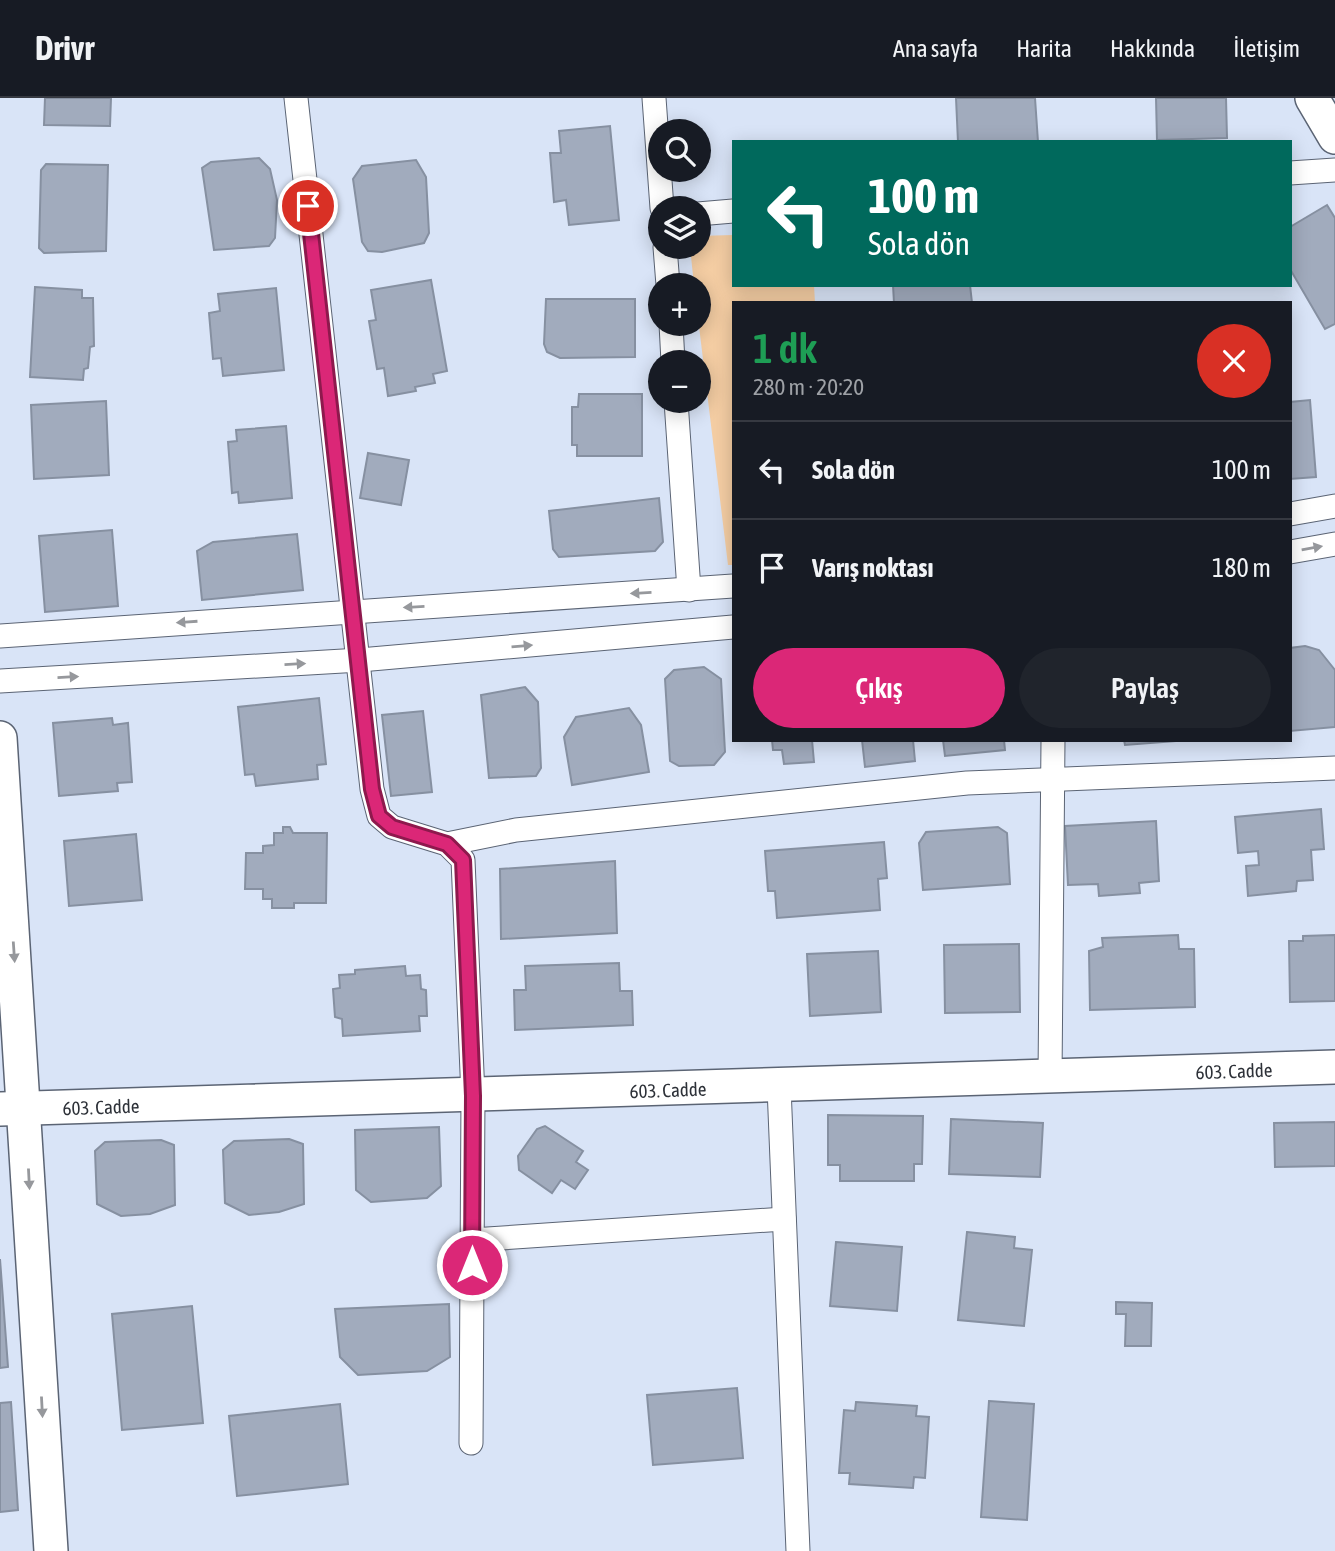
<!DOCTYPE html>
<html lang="tr">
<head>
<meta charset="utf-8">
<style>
  :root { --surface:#171b24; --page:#20242c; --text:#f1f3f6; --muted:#9ea1a6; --line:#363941; --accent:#db2777 }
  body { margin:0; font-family:"Asap Condensed",sans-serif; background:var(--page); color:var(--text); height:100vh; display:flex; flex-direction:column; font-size:26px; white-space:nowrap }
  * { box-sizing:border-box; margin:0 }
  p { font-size:23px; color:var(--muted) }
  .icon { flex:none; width:38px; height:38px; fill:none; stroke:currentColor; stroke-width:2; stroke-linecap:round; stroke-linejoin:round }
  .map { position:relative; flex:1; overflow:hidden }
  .sheet { position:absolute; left:732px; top:203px; width:560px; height:441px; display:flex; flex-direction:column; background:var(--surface); border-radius:0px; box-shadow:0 4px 18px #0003 }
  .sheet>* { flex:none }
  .top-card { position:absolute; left:732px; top:42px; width:560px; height:147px; border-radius:0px; box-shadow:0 4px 18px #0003; background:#00695c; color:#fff; overflow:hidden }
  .controls { position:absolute; left:648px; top:21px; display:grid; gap:14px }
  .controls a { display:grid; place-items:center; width:63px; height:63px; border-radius:50%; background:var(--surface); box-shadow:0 4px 18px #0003; font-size:35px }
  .pin { position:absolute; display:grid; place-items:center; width:60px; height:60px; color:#fff; margin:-30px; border:4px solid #fff; border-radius:50%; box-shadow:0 2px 7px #0007 }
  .me { position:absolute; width:77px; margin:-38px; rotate:0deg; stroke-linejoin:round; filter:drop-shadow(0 0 5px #0008) }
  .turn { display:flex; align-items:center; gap:24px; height:147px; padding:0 21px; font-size:32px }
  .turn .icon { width:91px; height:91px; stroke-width:2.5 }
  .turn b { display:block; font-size:49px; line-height:60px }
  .round { display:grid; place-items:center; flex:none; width:74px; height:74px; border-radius:37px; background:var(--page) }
  .head { display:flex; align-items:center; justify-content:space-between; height:119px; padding:0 21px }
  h1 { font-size:42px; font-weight:600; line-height:52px; color:#1e9e55 }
  .action { display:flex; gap:14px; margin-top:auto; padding:14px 21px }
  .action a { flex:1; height:80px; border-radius:42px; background:var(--accent); color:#fff; font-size:28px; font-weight:600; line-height:80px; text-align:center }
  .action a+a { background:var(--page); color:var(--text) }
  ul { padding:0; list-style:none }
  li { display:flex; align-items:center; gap:21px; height:98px; padding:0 21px; border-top:2px solid var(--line) }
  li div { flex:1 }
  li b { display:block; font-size:26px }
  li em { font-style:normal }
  header { display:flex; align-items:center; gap:42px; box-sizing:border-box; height:98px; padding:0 35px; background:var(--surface); border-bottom:2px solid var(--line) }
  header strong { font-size:33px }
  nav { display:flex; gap:38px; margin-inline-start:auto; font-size:24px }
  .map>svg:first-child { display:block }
  .green { fill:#f4cda3 }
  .building { fill:#a1abbd; stroke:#8690a1; stroke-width:2 }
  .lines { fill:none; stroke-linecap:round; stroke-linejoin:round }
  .street-casing { stroke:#5b6474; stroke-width:25 }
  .secondary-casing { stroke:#5b6474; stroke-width:36 }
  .street { stroke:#fff; stroke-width:23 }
  .secondary { stroke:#fff; stroke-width:33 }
  .oneway { fill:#96989c }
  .route-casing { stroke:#8e194d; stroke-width:18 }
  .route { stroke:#db2777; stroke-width:12 }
  .labels { text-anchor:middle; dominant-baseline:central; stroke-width:5; stroke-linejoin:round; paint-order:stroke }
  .street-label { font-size:19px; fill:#2d3138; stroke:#fff }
</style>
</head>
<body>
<header>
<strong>Drivr</strong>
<nav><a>Ana sayfa</a><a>Harita</a><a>Hakkında</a><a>İletişim</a></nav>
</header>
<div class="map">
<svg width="1335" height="1453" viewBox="0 0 1335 1453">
  <rect width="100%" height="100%" fill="#d9e4f7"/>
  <polygon class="green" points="733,137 733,187 814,187 815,205 733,205 733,467 728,467 698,220 698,187 694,187 690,149 698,149 698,138"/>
  <g class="building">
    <polygon points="45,0 111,0 110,28 44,27"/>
    <polygon points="956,0 1035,0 1038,44 958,44"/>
    <polygon points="1156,0 1226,0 1227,40 1157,42"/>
    <polygon points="610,28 619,122 569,127 566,102 554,104 550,55 561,55 559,33"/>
    <polygon points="259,60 270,71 277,102 275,140 269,148 214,152 202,70 211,64"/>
    <polygon points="416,62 426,79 429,135 424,145 382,154 368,153 362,144 353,81 362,68"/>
    <polygon points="46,66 108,67 106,153 44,155 39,150 41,72"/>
    <polygon points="1327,107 1335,120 1335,226 1325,231 1290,171 1290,129"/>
    <polygon points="431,182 447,273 433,276 435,285 415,289 416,293 388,298 384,270 377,271 369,223 376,222 371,192"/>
    <polygon points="893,187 970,187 972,205 894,205"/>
    <polygon points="35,189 82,192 82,200 93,200 94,248 90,249 88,270 84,271 83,282 30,279"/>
    <polygon points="276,190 284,272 223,278 221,260 213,261 209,215 220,213 218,196"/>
    <polygon points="546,201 635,201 635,259 560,260 547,254 544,246"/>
    <polygon points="579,296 642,296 642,358 577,358 577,347 572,347 572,309 578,309"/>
    <polygon points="1310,302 1316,379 1290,381 1290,304"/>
    <polygon points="106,303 109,377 34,381 31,307"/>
    <polygon points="286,328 292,400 239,405 238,394 232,395 228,344 237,343 236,332"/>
    <polygon points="368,355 409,362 401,407 360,400"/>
    <polygon points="659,400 663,444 655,453 559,459 553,451 549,413"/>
    <polygon points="112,432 118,508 45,514 39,438"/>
    <polygon points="297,436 303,492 202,502 197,453 213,444"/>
    <polygon points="1305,548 1319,552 1335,572 1335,629 1290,633 1290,550"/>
    <polygon points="704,569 721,581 725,654 714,667 679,668 670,663 665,581 674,572"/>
    <polygon points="525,589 538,604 541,670 536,678 489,680 481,597"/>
    <polygon points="319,600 326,666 317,667 318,681 256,688 254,676 245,677 238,609"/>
    <polygon points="629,610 641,627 649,674 572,687 564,639 576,619"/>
    <polygon points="423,613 432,694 391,698 382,617"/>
    <polygon points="112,620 113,627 128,625 132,684 117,685 118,693 59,698 53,625"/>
    <polygon points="772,642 812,642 814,664 784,666 782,652 773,652"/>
    <polygon points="862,642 913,642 915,663 865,669"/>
    <polygon points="943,642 1004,642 1005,652 945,658"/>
    <polygon points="1124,642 1189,642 1125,647"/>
    <polygon points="1321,711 1324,751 1311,752 1313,782 1297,783 1296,793 1248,798 1246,768 1259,767 1258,753 1238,755 1235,719"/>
    <polygon points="1156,723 1159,783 1139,785 1140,795 1099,798 1098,786 1068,787 1065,728"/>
    <polygon points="283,729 290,729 293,735 327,735 326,805 294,805 294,810 272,810 272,801 263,801 263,791 245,791 246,755 263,755 263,748 274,747 274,735 283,735"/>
    <polygon points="998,729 1007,735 1010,786 923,792 919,745 926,734"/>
    <polygon points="136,736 142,802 69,808 64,743"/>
    <polygon points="884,744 887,780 878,781 880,812 777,820 775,793 768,793 765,753"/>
    <polygon points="615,763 617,835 501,841 500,771"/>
    <polygon points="1178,837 1179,851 1194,851 1195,909 1090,912 1089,853 1103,849 1102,840"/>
    <polygon points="1335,837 1335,903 1290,904 1289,843 1303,843 1303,838"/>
    <polygon points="1019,846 1020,914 945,915 944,847"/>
    <polygon points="878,853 881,914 810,918 807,856"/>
    <polygon points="619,865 620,893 632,893 633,927 515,932 514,892 526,892 525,868"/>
    <polygon points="405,868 406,878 420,877 421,891 426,892 427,918 419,918 420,933 343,938 342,921 335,919 333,891 340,890 339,877 355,876 355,872"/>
    <polygon points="828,1017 923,1018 922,1066 914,1066 914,1083 840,1083 840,1067 828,1067"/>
    <polygon points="951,1021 1043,1025 1040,1079 949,1076"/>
    <polygon points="1335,1024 1335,1068 1275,1069 1274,1025"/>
    <polygon points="545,1028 583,1053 576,1064 588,1072 575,1091 561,1082 552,1095 519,1072 518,1058 537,1031"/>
    <polygon points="439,1029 441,1088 427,1100 371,1104 356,1092 355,1032"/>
    <polygon points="289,1041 303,1046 304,1106 279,1114 249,1117 225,1105 223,1052 234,1043"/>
    <polygon points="161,1042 174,1047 175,1107 150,1116 121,1118 97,1106 95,1053 105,1044"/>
    <polygon points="967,1134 1015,1139 1014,1150 1032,1152 1024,1228 958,1222"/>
    <polygon points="836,1144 902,1149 897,1213 830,1208"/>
    <polygon points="0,1161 8,1269 0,1270"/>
    <polygon points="1116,1204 1152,1205 1151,1248 1125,1248 1126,1216 1116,1216"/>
    <polygon points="449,1206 450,1259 427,1273 358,1277 340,1259 335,1211"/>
    <polygon points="192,1208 203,1325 122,1332 112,1216"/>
    <polygon points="737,1290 743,1360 653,1367 647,1297"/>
    <polygon points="989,1303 1034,1306 1027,1422 981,1419"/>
    <polygon points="11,1304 18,1412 0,1414 0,1305"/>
    <polygon points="856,1304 917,1308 916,1318 929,1319 925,1380 914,1379 913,1390 849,1386 850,1375 839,1375 844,1312 855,1313"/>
    <polygon points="340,1306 348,1386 237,1398 229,1318"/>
  </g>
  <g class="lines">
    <defs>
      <g id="street">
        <polyline points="296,0 372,691 379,718 392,729 447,746 463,762 473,998 471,1345"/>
        <polyline points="654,0 662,110"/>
        <polyline points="1290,75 1335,72"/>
        <polyline points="698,116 733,113"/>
        <polyline points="665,149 668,187"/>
        <polyline points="671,226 673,264"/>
        <polyline points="676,303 689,492"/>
        <polyline points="1290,416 1335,408"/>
        <polyline points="1290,454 1335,446"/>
        <polyline points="0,538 733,488"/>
        <polyline points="0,583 360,562 733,529"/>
        <polyline points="447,746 516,732 967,685 1335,670"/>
        <polyline points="1050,980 1053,642"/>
        <polyline points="779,989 798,1453"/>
        <polyline points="472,1142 784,1121"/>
      </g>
      <g id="secondary">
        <polyline points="1312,0 1335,39"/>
        <polyline points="0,640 51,1453"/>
        <polyline points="0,1011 1335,969"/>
      </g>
    </defs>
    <use href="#street" class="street-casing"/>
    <use href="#secondary" class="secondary-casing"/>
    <use href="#street" class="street"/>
    <use href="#secondary" class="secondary"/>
  </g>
  <defs><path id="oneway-solid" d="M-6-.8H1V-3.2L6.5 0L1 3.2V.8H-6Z" transform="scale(1.75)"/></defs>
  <g class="oneway">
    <use href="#oneway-solid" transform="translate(1312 450) rotate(-10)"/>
    <use href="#oneway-solid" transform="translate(641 495) rotate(177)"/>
    <use href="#oneway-solid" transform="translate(414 509) rotate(177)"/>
    <use href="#oneway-solid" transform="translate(187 524) rotate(176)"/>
    <use href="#oneway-solid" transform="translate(522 548) rotate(-5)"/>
    <use href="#oneway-solid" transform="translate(295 566) rotate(-3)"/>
    <use href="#oneway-solid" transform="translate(68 579) rotate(-3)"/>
    <use href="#oneway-solid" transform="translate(14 854) rotate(86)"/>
    <use href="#oneway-solid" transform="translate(29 1081) rotate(87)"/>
    <use href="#oneway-solid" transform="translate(42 1309) rotate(87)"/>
  </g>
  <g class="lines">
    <defs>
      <polyline id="route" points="308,108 372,691 379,718 392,729 447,746 463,762 473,998 472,1167"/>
    </defs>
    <use href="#route" class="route-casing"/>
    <use href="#route" class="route"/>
  </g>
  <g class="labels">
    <g class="street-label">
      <text transform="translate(1234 973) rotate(-2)">603. Cadde</text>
      <text transform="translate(668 992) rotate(-2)">603. Cadde</text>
      <text transform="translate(101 1009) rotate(-2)">603. Cadde</text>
    </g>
  </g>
</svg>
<div class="controls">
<a><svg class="icon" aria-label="search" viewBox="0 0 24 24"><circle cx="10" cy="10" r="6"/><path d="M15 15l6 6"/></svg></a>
<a><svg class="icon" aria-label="layers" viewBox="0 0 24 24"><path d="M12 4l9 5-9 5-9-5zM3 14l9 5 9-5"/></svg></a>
<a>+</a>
<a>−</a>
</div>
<div class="pin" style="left:308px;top:108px;background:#d93025"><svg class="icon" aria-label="arrive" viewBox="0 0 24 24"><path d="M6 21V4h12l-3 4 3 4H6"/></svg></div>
<svg class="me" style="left:472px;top:1167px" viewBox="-20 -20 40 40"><circle r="17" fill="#db2777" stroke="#fff" stroke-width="3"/><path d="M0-11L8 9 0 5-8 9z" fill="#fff"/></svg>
<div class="top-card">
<div class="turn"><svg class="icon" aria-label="left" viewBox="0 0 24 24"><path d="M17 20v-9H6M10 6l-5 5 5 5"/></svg><div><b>100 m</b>Sola dön</div></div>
</div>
<section class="sheet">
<div class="head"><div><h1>1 dk</h1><p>280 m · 20:20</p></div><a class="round" style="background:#d93025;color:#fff"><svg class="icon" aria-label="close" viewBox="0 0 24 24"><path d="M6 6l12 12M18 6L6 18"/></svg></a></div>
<ul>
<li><svg class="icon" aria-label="left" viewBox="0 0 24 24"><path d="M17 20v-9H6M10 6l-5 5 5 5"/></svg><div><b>Sola dön</b></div><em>100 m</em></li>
<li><svg class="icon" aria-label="arrive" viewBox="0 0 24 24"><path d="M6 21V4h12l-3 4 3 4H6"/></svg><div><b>Varış noktası</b></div><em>180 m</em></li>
</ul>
<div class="action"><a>Çıkış</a><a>Paylaş</a></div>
</section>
</div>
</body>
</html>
